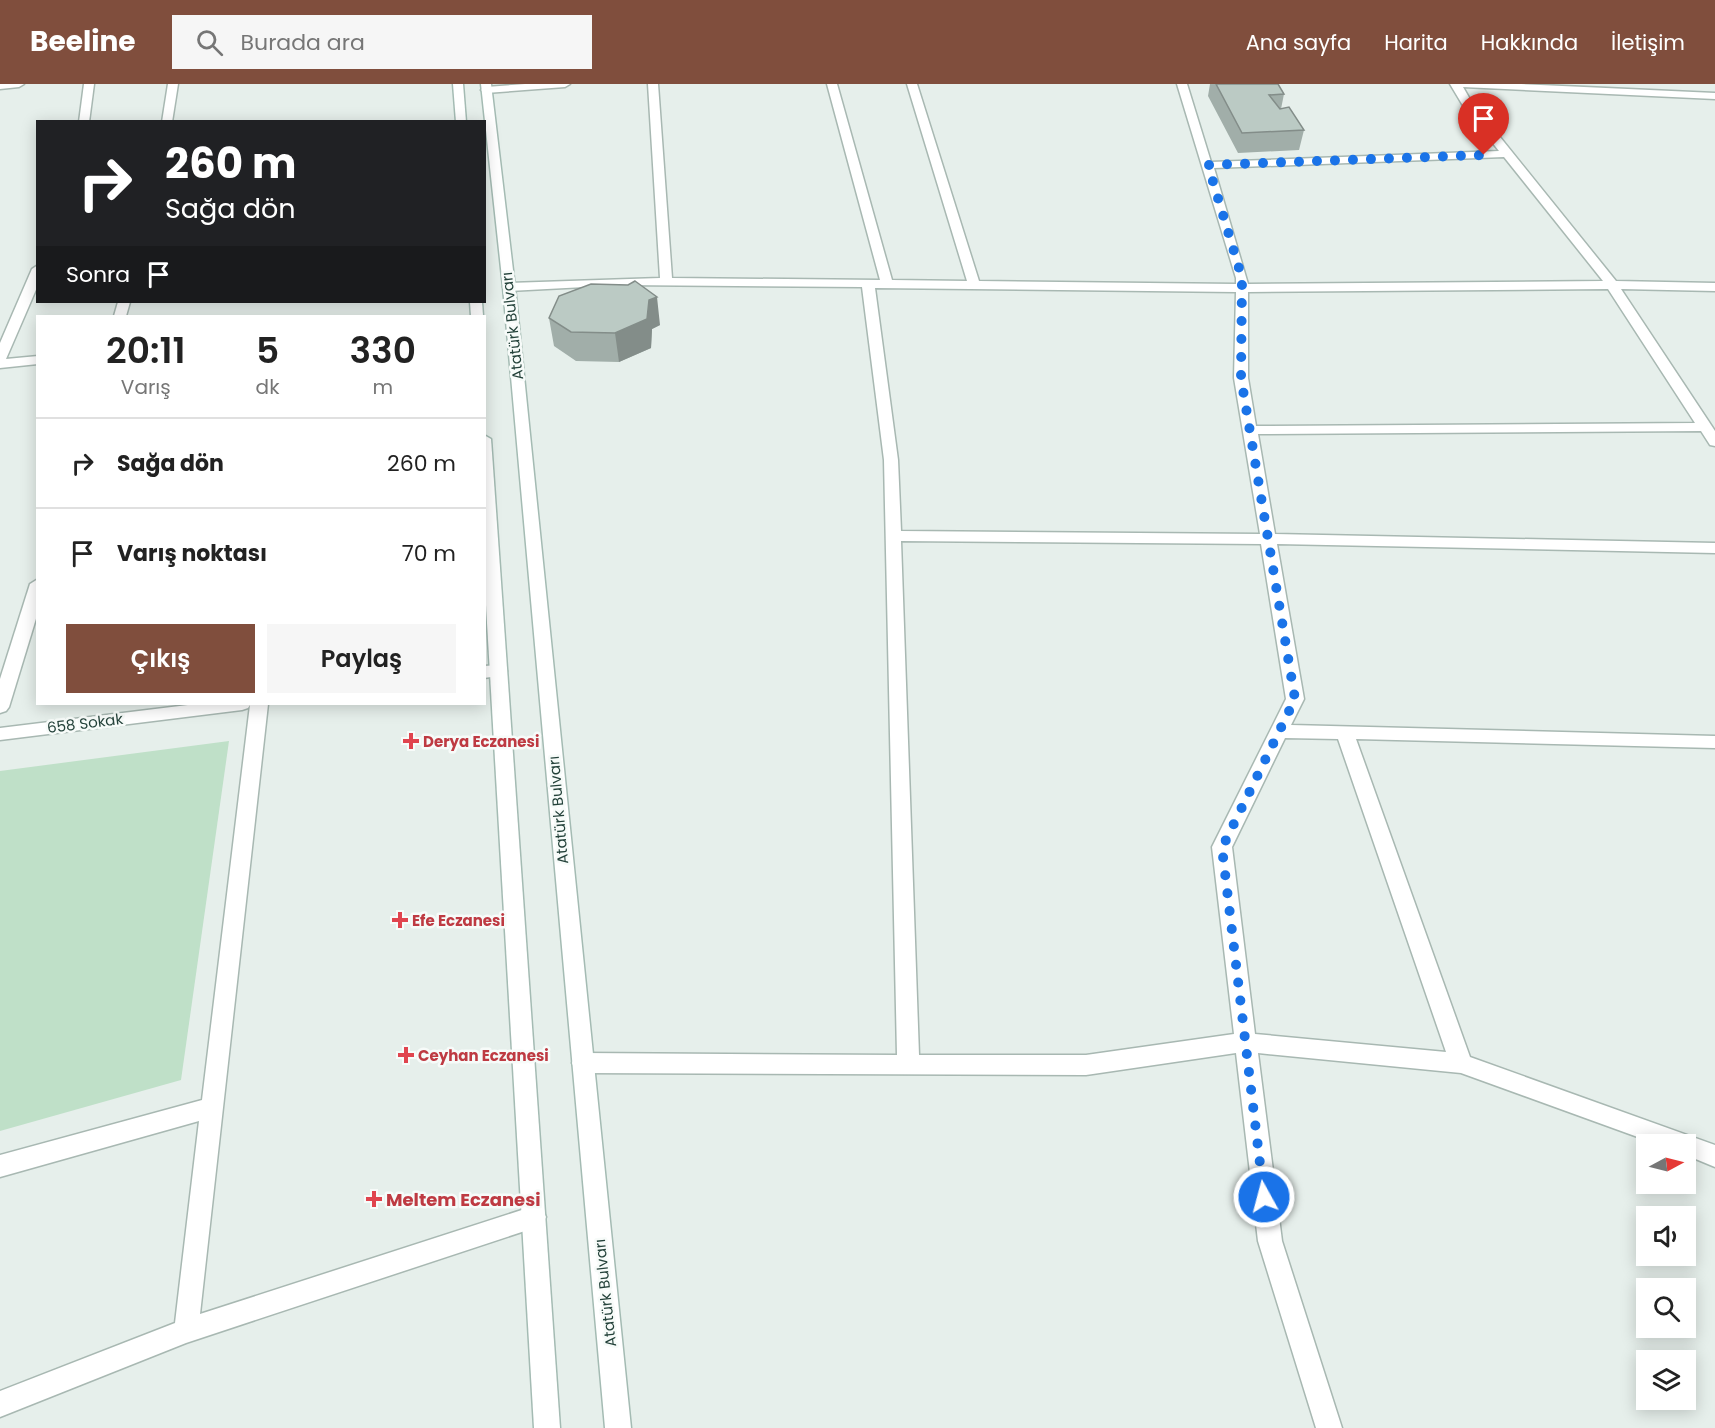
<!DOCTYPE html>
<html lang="tr">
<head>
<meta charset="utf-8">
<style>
  :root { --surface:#fff; --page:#f6f6f6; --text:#222; --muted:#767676; --line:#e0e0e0; --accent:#804e3d }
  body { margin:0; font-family:Poppins,sans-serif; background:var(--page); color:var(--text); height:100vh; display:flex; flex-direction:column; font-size:22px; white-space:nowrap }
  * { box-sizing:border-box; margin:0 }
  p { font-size:20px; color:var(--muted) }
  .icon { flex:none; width:33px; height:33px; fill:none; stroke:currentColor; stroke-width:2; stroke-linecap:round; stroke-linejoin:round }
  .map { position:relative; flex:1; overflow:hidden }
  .details { position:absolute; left:36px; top:231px; width:450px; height:390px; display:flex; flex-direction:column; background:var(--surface); border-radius:0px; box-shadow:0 3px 15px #0003 }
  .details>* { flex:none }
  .top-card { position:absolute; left:36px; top:36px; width:450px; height:183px; border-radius:0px; box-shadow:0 3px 15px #0003; background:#202124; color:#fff; overflow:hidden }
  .needle { width:39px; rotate:83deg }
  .controls { position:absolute; left:1636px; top:1050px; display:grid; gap:12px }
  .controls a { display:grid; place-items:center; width:60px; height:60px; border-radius:0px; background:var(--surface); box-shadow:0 3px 15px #0003; font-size:30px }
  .pin { position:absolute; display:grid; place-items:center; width:51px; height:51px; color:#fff; margin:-62px -26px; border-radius:50% 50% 50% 0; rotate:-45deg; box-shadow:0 0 6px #0007 }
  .pin .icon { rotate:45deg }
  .me { position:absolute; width:66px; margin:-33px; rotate:353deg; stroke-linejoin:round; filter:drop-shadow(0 0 4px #0008) }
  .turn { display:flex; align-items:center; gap:21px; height:126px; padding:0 30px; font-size:27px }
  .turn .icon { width:78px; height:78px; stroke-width:2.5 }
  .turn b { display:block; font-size:42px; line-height:51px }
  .then { display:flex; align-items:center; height:57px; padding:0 30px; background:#0003; gap:12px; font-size:22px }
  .eta { display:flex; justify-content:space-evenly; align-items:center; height:102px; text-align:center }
  .eta b { font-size:36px; font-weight:600; line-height:42px }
  .cta { display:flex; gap:12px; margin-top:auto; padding:12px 30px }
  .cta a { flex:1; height:69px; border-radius:0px; background:var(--accent); color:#fff; font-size:24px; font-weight:600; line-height:69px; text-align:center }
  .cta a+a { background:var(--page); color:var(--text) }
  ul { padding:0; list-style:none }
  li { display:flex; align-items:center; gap:18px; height:90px; padding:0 30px; border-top:2px solid var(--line) }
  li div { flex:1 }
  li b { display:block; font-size:22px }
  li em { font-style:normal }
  header { display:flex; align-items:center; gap:36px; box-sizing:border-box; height:84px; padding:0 30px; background:var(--accent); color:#fff }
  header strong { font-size:28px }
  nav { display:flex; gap:33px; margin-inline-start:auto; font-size:21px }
  .search { width:420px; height:54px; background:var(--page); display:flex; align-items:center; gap:15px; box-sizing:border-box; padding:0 21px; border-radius:0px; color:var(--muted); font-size:22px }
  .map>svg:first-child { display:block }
  .green { fill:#bfe0c8 }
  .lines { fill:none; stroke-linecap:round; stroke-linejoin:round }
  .minor-casing { stroke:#a8b8b2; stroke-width:3 }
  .secondary-casing { stroke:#a4bbb3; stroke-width:3 }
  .minor { fill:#fff; fill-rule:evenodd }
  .secondary { fill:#fff; fill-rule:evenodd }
  .wall { fill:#a1aea9 }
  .shaded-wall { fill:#838d89 }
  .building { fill:#bbcac4; stroke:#838d89; stroke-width:1.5 }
  .route { stroke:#1a73e8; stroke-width:10; stroke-dasharray:0 18 }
  .health-dot { fill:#e0444e; stroke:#f7fbf9; stroke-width:2 }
  .labels { text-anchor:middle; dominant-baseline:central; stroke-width:5; stroke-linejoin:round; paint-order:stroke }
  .street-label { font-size:15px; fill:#24423a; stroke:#f7fbf9 }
  .health-label { font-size:15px; font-weight:bold; fill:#be3a42; stroke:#f7fbf9; text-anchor:start }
  .near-health-label { font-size:18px; font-weight:bold; fill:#be3a42; stroke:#f7fbf9; text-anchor:start }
</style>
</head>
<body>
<header>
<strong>Beeline</strong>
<div class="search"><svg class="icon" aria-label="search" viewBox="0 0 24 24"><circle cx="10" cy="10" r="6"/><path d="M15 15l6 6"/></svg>Burada ara</div>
<nav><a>Ana sayfa</a><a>Harita</a><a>Hakkında</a><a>İletişim</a></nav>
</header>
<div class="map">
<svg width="1715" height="1344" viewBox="0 0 1715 1344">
  <rect width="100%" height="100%" fill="#e6efeb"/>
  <polygon class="green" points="229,657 181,996 0,1047 0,687"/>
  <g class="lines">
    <defs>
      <g id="minor">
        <polygon points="0,0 24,0 19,3 0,5"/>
        <polygon points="84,0 94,0 89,38 79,38"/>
        <polygon points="168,0 178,0 172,38 162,38"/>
        <polygon points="525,0 570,0 565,3 486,9 481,6 486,3"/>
        <path d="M648,0H658L672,194L880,196L827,0H837L892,196L967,197L907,0H917L979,197L1236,200V194L1177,0H1187L1211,78L1499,67L1462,20L1450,0H1521L1715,9V15L1463,3L1471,17L1616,197L1715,199V207L1621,205L1715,347V362L1710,361L1701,347L1258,350L1275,450L1715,459V469L1277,460L1304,615L1291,641L1715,652V664L1356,655L1470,973L1715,1061V1083L1686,1071V1060H1657L1461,989L1258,969L1282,1157L1342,1344H1316L1258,1157L1236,969L1086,991L583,989L575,986L572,979L575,972L583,969L897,971L884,376L862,203L623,201L509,207L503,203L509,199L660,194ZM1504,73L1603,197L1248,200L1214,84ZM875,204L1236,208L1234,294L1260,450L901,447L898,376ZM1608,205L1695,339L1256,342L1248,294V208ZM901,457L1261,460L1286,615L1212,763L1234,950L1086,971H919ZM1285,654L1338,655L1446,968L1255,950L1232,763Z"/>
        <polygon points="38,181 38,201 6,275 38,272 38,280 0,284 0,259 32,185"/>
        <polygon points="118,218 130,218 126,232 114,232"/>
        <polygon points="38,495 38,528 9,623 6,627 0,629 0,595 30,500"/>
        <polygon points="499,581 505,583 507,587 505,591 484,594 484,582"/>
        <polygon points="196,620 268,620 200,1230 534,1122 542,1125 546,1133 542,1141 534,1144 186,1259 0,1333 0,1307 175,1239 199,1037 0,1093 0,1071 202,1016 250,621 248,624 242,626 0,656 0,644"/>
      </g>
      <g id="secondary">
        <polygon points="453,0 463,0 466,38 456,38"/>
        <polygon points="481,0 491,0 515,203 631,1344 605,1344 503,203"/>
        <polygon points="470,218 482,218 483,232 471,232"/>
        <polygon points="484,351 491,355 560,1344 534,1344 484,487"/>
      </g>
    </defs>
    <use href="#minor" class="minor-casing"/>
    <use href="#secondary" class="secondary-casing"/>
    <use href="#minor" class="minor"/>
    <use href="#secondary" class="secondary"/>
  </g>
  <g class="wall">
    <polygon points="1210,0 1278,0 1284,10 1281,25 1304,46 1299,66 1238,69 1208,12"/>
    <polygon points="549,234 660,241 652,245 651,264 619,278 576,277 554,262"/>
  </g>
  <polygon class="shaded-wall" points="657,213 660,241 652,245 651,264 619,278 615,249 649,216"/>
  <g class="building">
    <polygon points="1216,0 1278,0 1284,10 1269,11 1280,25 1289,23 1304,46 1242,49"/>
    <polygon points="635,197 657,213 649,216 647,235 615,249 571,248 549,234 559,212 591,200 628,201"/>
  </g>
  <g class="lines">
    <polyline class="route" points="1264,1113 1222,764 1295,615 1241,294 1242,194 1208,81 1484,71"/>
  </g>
  <g class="health-dot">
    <path d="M408 648h6v6h6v6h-6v6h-6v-6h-6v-6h6z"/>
    <path d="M397 827h6v6h6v6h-6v6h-6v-6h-6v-6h6z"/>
    <path d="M403 962h6v6h6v6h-6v6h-6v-6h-6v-6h6z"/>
    <path d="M371 1106h6v6h6v6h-6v6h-6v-6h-6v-6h6z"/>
  </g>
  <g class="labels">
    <g class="street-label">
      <text transform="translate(512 242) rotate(-96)">Atatürk Bulvarı</text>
      <text transform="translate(85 639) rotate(-7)">658 Sokak</text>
      <text transform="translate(558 726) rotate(-95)">Atatürk Bulvarı</text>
      <text transform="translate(605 1209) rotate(-96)">Atatürk Bulvarı</text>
    </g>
    <g class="health-label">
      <text x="423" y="657">Derya Eczanesi</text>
      <text x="412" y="836">Efe Eczanesi</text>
      <text x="418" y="971">Ceyhan Eczanesi</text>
    </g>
    <g class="near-health-label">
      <text x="386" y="1115">Meltem Eczanesi</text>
    </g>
  </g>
</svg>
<div class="controls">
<a><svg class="needle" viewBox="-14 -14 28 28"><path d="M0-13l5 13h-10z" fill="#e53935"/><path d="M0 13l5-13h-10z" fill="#767676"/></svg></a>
<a><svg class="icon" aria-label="sound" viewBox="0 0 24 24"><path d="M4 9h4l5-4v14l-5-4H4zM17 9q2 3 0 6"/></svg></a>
<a><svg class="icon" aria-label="search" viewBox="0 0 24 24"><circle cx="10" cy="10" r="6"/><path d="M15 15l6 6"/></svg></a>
<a><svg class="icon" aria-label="layers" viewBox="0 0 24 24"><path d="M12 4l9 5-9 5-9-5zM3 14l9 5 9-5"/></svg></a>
</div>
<div class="pin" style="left:1484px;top:71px;background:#d93025"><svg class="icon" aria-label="arrive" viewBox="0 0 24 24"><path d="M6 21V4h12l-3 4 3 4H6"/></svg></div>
<svg class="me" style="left:1264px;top:1113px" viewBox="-20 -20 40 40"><circle r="17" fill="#1a73e8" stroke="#fff" stroke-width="3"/><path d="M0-11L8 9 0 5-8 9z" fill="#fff"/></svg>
<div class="top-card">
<div class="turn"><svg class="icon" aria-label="right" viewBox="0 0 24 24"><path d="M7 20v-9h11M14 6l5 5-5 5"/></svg><div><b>260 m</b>Sağa dön</div></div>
<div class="then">Sonra<svg class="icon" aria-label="arrive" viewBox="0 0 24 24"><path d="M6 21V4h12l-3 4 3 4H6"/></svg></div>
</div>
<section class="details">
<div class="eta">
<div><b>20:11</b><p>Varış</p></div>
<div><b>5</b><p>dk</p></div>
<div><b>330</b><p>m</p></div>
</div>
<ul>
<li><svg class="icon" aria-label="right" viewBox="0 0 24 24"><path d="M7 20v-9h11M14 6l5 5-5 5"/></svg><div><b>Sağa dön</b></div><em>260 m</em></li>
<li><svg class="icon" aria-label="arrive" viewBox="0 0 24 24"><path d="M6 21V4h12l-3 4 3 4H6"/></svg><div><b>Varış noktası</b></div><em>70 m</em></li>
</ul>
<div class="cta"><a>Çıkış</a><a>Paylaş</a></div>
</section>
</div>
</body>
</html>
